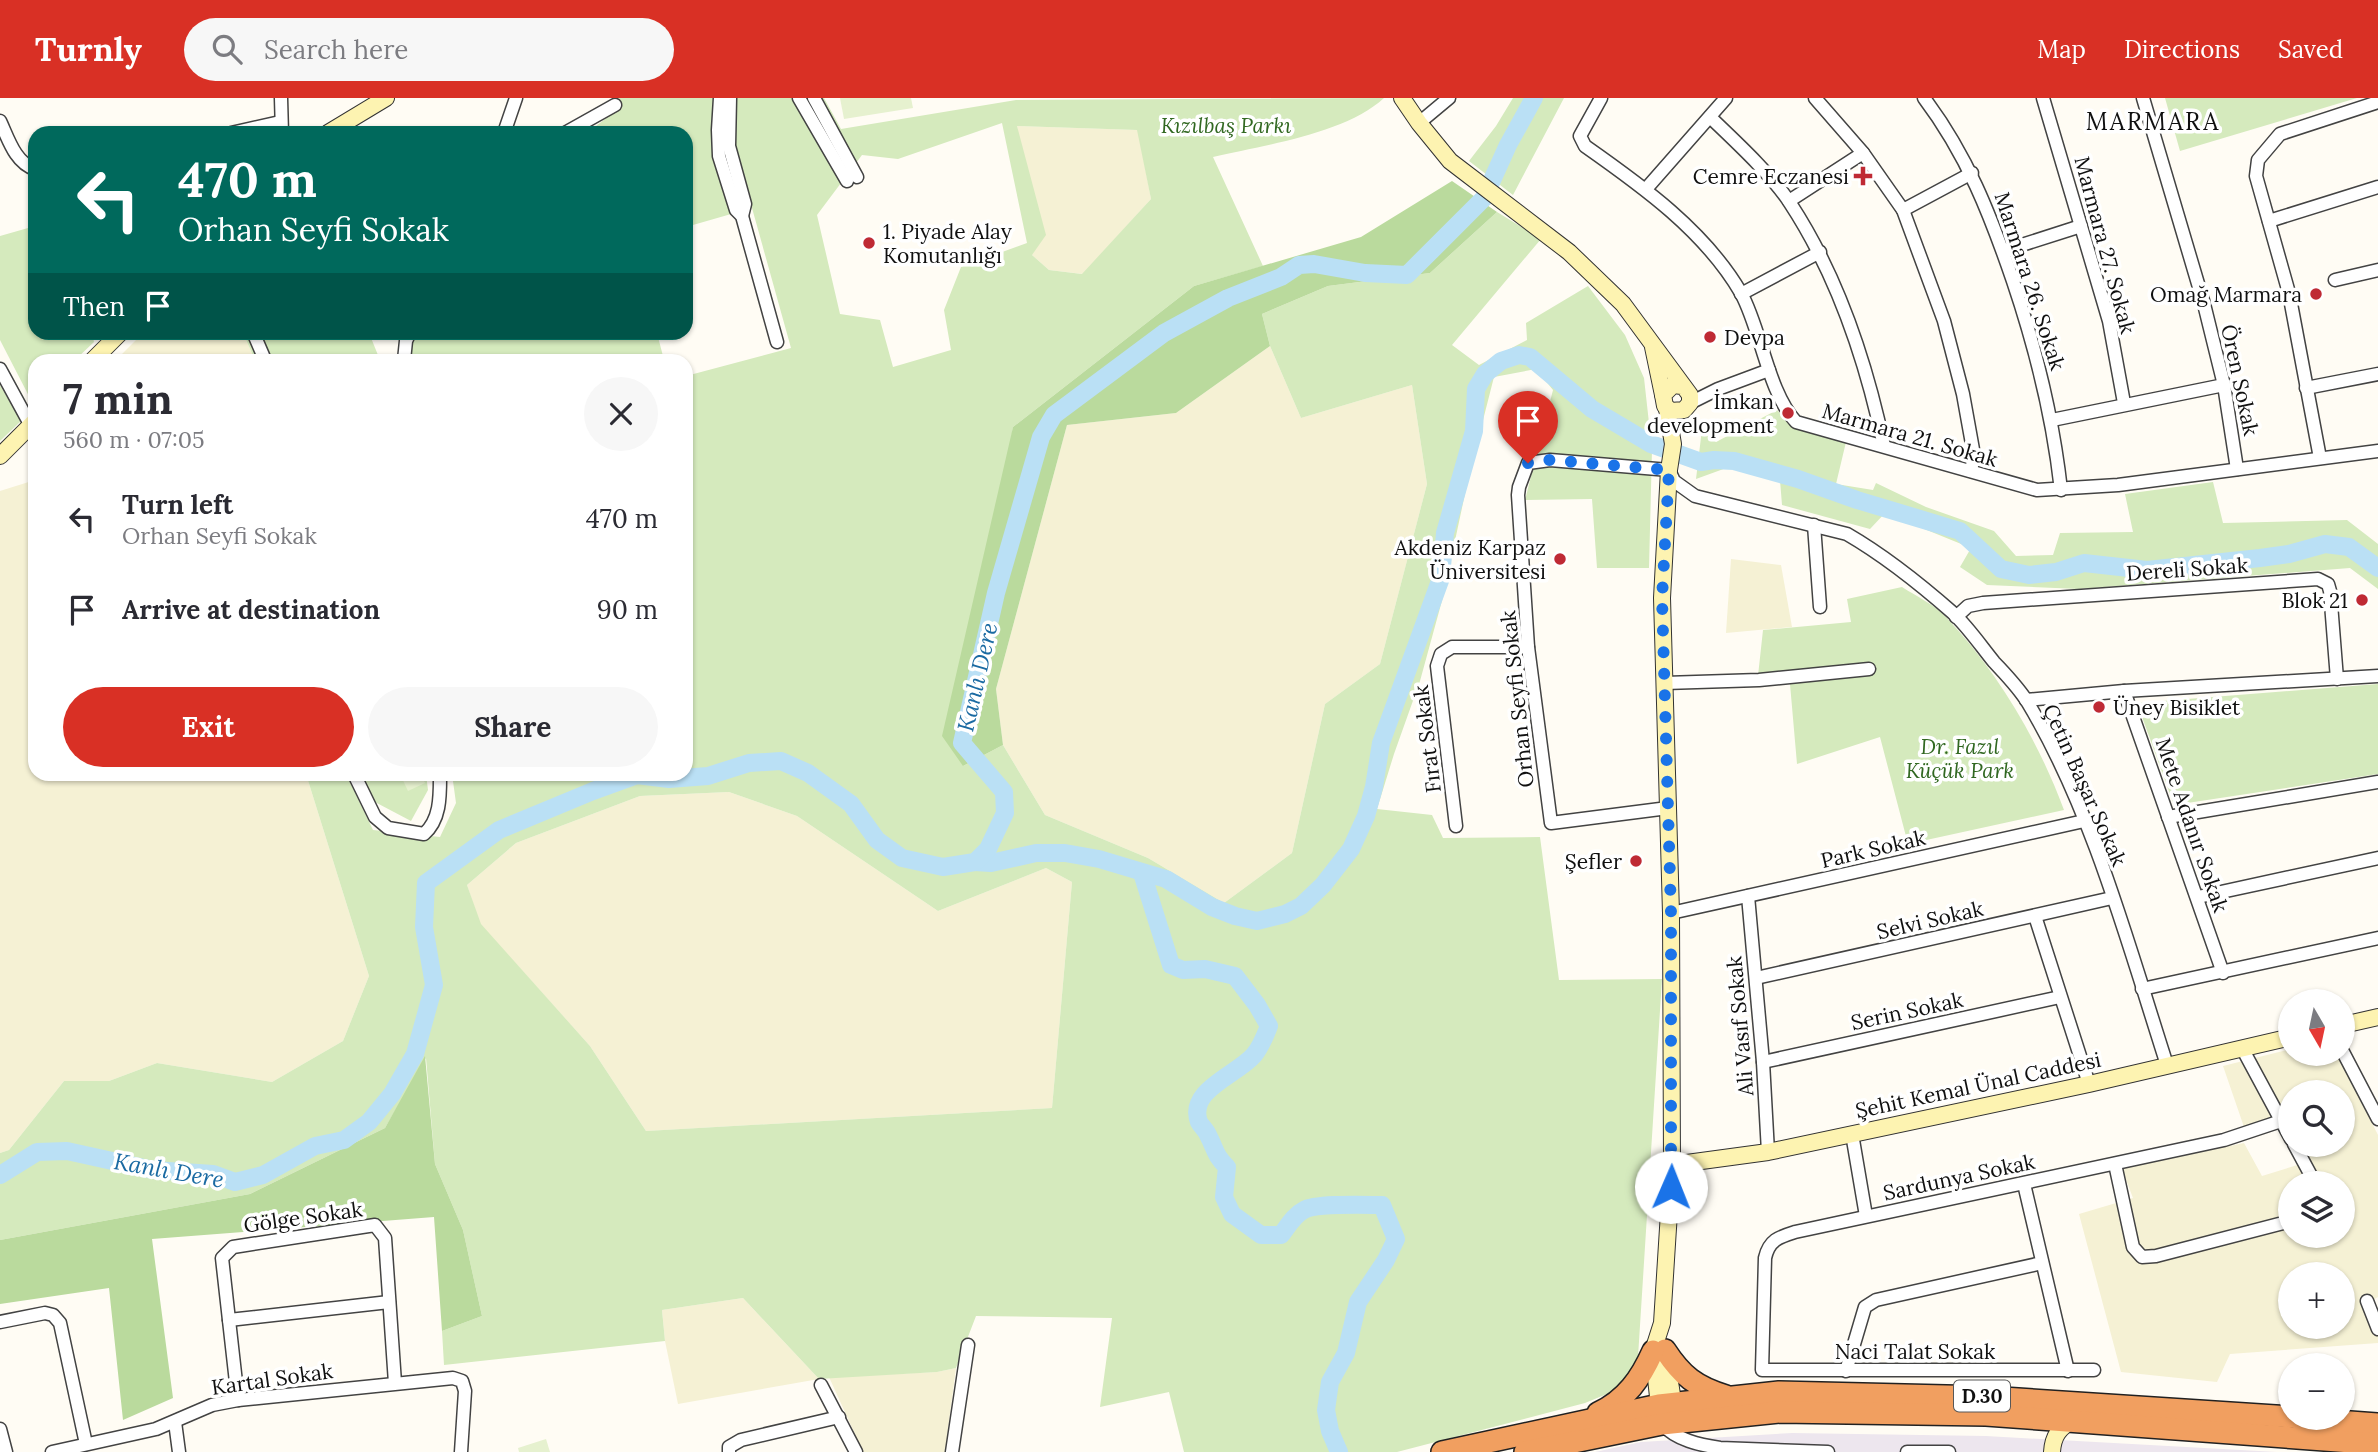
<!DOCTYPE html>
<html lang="en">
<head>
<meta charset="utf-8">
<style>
  :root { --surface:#fff; --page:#f7f7f7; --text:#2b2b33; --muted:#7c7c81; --accent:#d93025 }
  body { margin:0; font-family:Lora,serif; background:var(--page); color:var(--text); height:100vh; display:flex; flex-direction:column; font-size:26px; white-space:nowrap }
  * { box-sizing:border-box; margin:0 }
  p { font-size:23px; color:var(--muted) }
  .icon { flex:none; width:38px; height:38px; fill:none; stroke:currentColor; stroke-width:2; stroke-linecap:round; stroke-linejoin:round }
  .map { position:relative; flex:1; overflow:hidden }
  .sheet { position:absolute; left:28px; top:256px; width:665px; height:427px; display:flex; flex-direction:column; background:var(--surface); border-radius:21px; box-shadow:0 2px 5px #0004 }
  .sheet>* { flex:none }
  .banner { position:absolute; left:28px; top:28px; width:665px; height:214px; border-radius:21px; box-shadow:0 2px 5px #0004; background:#00695c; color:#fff; overflow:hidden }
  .needle { width:46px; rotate:171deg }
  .buttons { position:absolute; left:2278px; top:891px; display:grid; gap:14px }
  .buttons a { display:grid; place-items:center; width:77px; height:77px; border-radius:50%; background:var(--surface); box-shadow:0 2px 5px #0004; font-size:35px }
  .pin { position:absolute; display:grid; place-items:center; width:60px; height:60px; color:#fff; margin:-72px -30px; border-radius:50% 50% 50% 0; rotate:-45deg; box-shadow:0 0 7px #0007 }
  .pin .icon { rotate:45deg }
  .me { position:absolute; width:77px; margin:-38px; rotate:1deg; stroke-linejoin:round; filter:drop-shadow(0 0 5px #0008) }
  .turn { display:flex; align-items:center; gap:24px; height:147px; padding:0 35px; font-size:32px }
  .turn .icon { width:91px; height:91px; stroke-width:2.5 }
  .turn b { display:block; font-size:49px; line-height:60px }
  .then { display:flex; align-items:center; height:66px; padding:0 35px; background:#0003; gap:14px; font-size:26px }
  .round { display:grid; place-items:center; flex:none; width:74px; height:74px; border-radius:37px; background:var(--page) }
  .head { display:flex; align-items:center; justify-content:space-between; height:119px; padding:0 35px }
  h1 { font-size:42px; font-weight:700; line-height:52px }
  .button { display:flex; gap:14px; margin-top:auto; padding:14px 35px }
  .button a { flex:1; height:80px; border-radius:42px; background:var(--accent); color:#fff; font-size:28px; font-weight:700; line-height:80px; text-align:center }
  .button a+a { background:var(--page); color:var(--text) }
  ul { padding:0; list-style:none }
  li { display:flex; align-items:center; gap:21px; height:91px; padding:0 35px }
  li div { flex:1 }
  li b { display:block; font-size:26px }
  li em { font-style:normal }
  header { display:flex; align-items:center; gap:42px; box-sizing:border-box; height:98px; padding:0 35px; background:var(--accent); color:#fff }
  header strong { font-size:33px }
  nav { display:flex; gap:38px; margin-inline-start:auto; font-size:24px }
  .search { width:490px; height:63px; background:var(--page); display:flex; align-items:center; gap:18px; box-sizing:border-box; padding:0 24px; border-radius:38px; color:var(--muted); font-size:26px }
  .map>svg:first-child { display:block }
  .industrial { fill:#ede6ee }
  .farmland { fill:#f5f1d4; fill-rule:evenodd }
  .green { fill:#d5eabd; fill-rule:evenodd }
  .forest { fill:#bada9d }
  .pitch { fill:#e6f1cf }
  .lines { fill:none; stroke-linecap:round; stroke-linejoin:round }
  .river { stroke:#bae0f5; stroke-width:18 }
  .street-casing { stroke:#434343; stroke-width:15 }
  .secondary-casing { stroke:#323232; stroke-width:18 }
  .highway-casing { stroke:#212121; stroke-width:24 }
  .street { stroke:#fff; stroke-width:12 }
  .secondary { stroke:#fdf3b1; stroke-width:16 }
  .highway { stroke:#f19f60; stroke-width:21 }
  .route { stroke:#1a73e8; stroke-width:12; stroke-dasharray:0 21.6 }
  .poi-dot { fill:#bf2a34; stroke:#fff; stroke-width:2.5 }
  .labels { text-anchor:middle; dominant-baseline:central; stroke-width:7; stroke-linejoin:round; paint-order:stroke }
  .shield { fill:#fff; stroke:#585858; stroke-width:2 }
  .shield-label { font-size:19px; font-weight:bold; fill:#101010 }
  .park-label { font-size:21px; font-style:italic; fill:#316821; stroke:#fff }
  .poi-label { font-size:21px; fill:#101010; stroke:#fff; text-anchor:end }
  .street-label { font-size:21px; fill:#101010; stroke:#fff }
  .water-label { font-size:23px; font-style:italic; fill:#1a6aa2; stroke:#fff }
  .quarter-label { font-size:24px; letter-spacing:2px; fill:#101010; stroke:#fff }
</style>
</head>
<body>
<header>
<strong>Turnly</strong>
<div class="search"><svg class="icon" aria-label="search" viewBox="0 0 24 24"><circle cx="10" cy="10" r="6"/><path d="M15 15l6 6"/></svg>Search here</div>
<nav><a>Map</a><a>Directions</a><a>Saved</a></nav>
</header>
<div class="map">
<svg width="2378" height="1354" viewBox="0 0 2378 1354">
  <rect width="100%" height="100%" fill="#fffcf4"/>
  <polygon class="industrial" points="1792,1335 1986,1338 2277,1354 1595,1354 1641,1344"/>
  <g class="farmland">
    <polygon points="1017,28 1138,32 1151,101 1083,176 1049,172 1032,157"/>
    <polygon points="144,234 243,235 255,262 116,262"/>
    <polygon points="1270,248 1301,320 1412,287 1427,386 1380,566 1325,606 1292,755 1224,805 1148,760 1045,717 1003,647 996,591 1067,327 1176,315"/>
    <polygon points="35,382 35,676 306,676 369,878 343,943 272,984 157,965 109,983 64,983 9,1052 0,1055 0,393"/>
    <polygon points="1731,461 1781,467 1792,529 1726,535"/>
    <polygon points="729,694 797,718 938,813 1046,770 1072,784 1052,1010 646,1033 590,948 480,826 467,787 516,745 640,698"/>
    <path d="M2291,951V956H2337L2378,1037V1199L2371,1203L2378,1221V1245L2230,1256L2217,1284L2121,1274L2079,1116L2133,1100L2122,1071L2244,1045L2262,1078L2310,1063L2302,1047L2343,1046V994H2291V1023L2286,1015L2244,1029L2223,968ZM2291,1085H2343V1138H2291ZM2291,1176H2343V1228H2291Z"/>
    <polygon points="743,1200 819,1281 678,1306 665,1243 662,1212"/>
    <polygon points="956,1270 945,1354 863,1354 829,1279 937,1274"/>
  </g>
  <g class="green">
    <path d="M612,0H824L841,31L1016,2L1384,0C1345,36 1264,47 1213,59L1263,168L1194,188L1013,329L963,668L1003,647L1045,717L1148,760L1224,805L1292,755L1325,606L1380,566L1427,386L1412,287L1301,320L1270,248L1262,216L1328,188L1430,175L1497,114L1541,141L1452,247L1479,267L1527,242L1526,225L1588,188L1625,237L1644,280L1652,352L1649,470H1597L1592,401L1525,402L1553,292L1536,271L1494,279L1469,377L1443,499L1420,583L1394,656L1377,711L1432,717L1443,740L1540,739L1559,882L1662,881L1638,1259L1619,1291L1585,1305L1397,1354H1184L1169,1294L1100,1309L1112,1220L976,1218L956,1270L937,1274L819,1281L743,1200L662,1212L665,1243L444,1267L442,1233L482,1218L463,1132L435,1066L426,960L385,1030L250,1096L0,1142V1055L9,1052L64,983H109L157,965L272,984L343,943L369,878L306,676H346L373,732L440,739L456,705L452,676H686V278L791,250L752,110L686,129V35H599L596,28L618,11ZM1002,25L1027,145L961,169L944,212L951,252L893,269L880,222L840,216L817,117L862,57L898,61ZM1017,28L1137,32L1151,101L1082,176L1049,172L1032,157L1046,137ZM729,694L797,718L938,813L1046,770L1072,784L1052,1010L646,1033L590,948L481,826L467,787L516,745L640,698Z"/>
    <polygon points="1513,0 1564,0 1513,97 1469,63 1496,28"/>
    <polygon points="2165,0 2357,0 2180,53"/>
    <polygon points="35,128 35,234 92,235 94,244 75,262 35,262 35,300 32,304 0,242 0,138"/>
    <polygon points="414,234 657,235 664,262 398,262"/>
    <polygon points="243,235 369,235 380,262 255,262"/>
    <polygon points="0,287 21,323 0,343"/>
    <polygon points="1777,312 1793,328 1846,344 1836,386 1873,392 1876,385 1926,409 1994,433 2016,458 2053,457 2060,435 2133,434 2125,396 2213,384 2223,425 2347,422 2378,446 2378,491 2350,470 2079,491 1987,487 1960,469 1971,450 1885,415 1870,431 1782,407 1780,382 1729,369 1696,381 1702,331 1716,344"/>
    <path d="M1902,489C1916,498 1935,507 1946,519C1998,574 2038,642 2064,712L1908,746L1880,639L1797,666L1790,586L1757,587L1763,532L1851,524L1847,501Z"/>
    <polygon points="2378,586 2378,676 2174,707 2137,605"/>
    <polygon points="361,676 426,676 428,692 411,723 373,703"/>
  </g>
  <g class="forest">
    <polygon points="1452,83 1497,114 1430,175 1328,188 1262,216 1270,248 1176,315 1067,327 996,591 1003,647 963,668 942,638 1013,329 1194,188 1361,139"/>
    <polygon points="425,958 435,1066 463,1132 482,1218 442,1233 434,1119 152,1141 173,1300 123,1322 109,1190 0,1206 0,1142 250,1096 385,1030"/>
  </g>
  <g class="pitch">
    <polygon points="840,0 911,0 913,10 844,21"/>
    <polygon points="400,676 421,676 425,685 408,693"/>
    <polygon points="546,1341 550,1354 519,1354 518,1350"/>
  </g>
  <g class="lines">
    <g class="river">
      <polyline points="975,764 991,765 1036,755 1065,755 1099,761 1166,781 1212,809 1235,818 1257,823 1285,816 1301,808 1323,787 1351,751 1366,718 1374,689 1381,645 1441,480 1445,435 1474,333 1476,291 1485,276 1501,263 1519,257 1530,259 1592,311 1651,346 1701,364 1714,362 1734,363 1798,381 1857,402 1960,433 2001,471 2029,477 2056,474 2084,465 2147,472 2260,460 2289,456 2325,446 2349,449 2378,470"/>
      <path d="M1142,775L1171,867L1183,872L1205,871L1235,878L1257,907L1269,928C1265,938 1261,949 1254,957C1237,977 1187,992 1199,1024C1201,1028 1206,1032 1208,1037C1216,1052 1214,1056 1227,1069L1224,1099L1232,1116L1261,1137H1281C1288,1128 1294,1117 1304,1112C1316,1105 1366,1107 1382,1107L1396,1141L1386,1162L1358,1204L1346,1255L1330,1284L1326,1312L1330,1333L1339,1354"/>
      <polyline points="0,1077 37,1054 67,1053 153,1072 213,1076 235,1084 263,1077 315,1048 344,1042 369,1024 392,996 415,956 434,887 424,829 426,785 499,732 593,693 637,677 669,681 708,678 749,665 781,663 808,675 851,706 877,742 902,760 943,769 975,764 988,751 1005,715 1004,694 962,645 996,495 1041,339 1054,317 1164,235 1228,200 1281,179 1299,167 1314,166 1365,175 1407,177 1484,100 1508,47 1534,0"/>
    </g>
    <defs>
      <g id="street">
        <polyline points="281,0 282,35"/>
        <polyline points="720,0 718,32 719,58 736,112 742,118 777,244"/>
        <polyline points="730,0 729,48 745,106 742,118"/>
        <polyline points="799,0 847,83"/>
        <polyline points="814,0 857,79"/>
        <path d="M1601,0L1580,38L1585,48C1642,88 1705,133 1741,195C1761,231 1768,294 1796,324L2037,392L2118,387L2378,353"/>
        <polyline points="1815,0 1863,55 1903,112 1944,223 1963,296 1974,357 1971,373"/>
        <path d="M1924,0C1967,57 1990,116 2013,183C2036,251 2053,320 2061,392"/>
        <polyline points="2043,0 2109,223 2124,305"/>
        <polyline points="2143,0 2204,206 2224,287 2237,371"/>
        <path d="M1710,19C1735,43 1772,77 1790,105C1838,178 1866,263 1884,348"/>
        <path d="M0,23C8,40 15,65 35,71"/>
        <polyline points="1419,25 1449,0"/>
        <polyline points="231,35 280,24"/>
        <polyline points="504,35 516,0"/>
        <polyline points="565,35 615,7"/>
        <polyline points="1646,91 1726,0"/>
        <polyline points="1789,103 1863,55"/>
        <polyline points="1903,112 1972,75"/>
        <polyline points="2269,123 2378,89"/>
        <polyline points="2003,153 2081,128"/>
        <polyline points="2335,182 2378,172"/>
        <polyline points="1741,196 1820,154"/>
        <polyline points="253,234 265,262"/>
        <polyline points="404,262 406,243 410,234"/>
        <polyline points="0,271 31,328"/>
        <polyline points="2306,290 2378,276"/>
        <polyline points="1690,305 1718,291 1769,272"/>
        <polyline points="2052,322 2224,287"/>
        <polyline points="2320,360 2289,195 2256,78 2258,62 2280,36 2378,4"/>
        <polyline points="1814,427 1820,509"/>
        <polyline points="1956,519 1968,508 1983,505 2318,481 2328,486 2330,493 2337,581"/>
        <polyline points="1665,585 1759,582 1869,571"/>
        <polyline points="2124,593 2223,875"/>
        <polyline points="2026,602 2124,593 2378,578"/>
        <path d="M354,676L375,719L388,730L424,736C441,721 440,697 440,676"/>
        <path d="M1668,710L1551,725L1528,549L1518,397L1519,389L1528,365L1550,362L1669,372L1674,383L1695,398L1847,436C1885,458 1920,486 1953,515C1968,529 1981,548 1994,564C2006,577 2019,590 2028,605C2092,711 2129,849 2167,967"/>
        <polyline points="2168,719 2378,684"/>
        <polyline points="1456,728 1437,568 1441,556 1452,549 1528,549"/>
        <polyline points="1748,798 1763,964 1768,1054"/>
        <polyline points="2198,799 2378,760"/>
        <polyline points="1671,815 2084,723"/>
        <polyline points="2035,818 2089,986"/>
        <polyline points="1756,880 2112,800"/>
        <polyline points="2142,891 2378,840"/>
        <polyline points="2242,950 2291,1041"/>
        <polyline points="2343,954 2378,1021"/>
        <polyline points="1763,964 2060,899"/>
        <polyline points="1852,1036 1866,1118"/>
        <polyline points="2294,1046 2315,1085"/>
        <polyline points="2115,1066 2133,1149 2142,1159 2156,1158 2291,1123"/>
        <polyline points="2024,1086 2068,1273"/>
        <polyline points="2367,1203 2378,1231"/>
        <polyline points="229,1222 389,1204"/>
        <polyline points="0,1224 45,1215 53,1217 60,1225 86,1346"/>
        <path d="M2094,1272H1762L1765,1160C1769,1142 1779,1139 1795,1134L2224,1042L2281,1023"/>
        <polyline points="1846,1273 1865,1209 1876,1202 2042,1165"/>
        <polyline points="821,1287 856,1354"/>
        <polyline points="238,1302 222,1160 233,1149 375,1127 385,1140 395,1285"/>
        <polyline points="175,1324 179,1354"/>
        <path d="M1662,1326C1676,1342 1700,1347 1720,1350L1828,1354"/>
        <polyline points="0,1331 6,1354"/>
        <polyline points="52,1354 156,1331 212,1307 238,1302 453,1280 462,1283 465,1293 461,1354"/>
        <polyline points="729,1354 729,1349 741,1342 839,1319"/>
        <polyline points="952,1354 968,1247"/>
        <polyline points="1907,1354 1949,1354"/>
      </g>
      <g id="secondary">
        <polyline points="1402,0 1419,25 1450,63 1569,154 1623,206 1690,297 1690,305 1684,312 1671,313 1665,308 1663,297 1673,287 1682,288"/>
        <polyline points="328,35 386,0"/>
        <polyline points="1653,249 1663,297"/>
        <polyline points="93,262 121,234"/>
        <polyline points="0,358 35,323"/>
        <polyline points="2343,927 2378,919"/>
        <polyline points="1672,1067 1768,1054 2089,986 2291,939"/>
        <polyline points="1665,1252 1675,1316"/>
        <polyline points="1660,1317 1653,1253 1662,1225 1672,1067 1671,815 1662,500 1669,372 1673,346 1667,311"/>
        <path d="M2052,1354C2053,1338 2059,1330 2073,1322"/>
      </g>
      <g id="highway">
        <path d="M1665,1252C1682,1278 1696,1289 1726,1298"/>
        <path d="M1598,1315C1626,1302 1641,1280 1653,1253"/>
        <polyline points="2296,1320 2378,1326"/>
        <polyline points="1442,1354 1659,1307 1779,1294 1988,1299 2291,1319"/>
        <polyline points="1525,1354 1662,1326 1779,1314 1986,1317 2378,1346"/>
      </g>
    </defs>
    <use href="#street" class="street-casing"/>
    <use href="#secondary" class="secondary-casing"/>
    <use href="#highway" class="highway-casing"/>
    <use href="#street" class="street"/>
    <use href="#secondary" class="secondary"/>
    <use href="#highway" class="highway"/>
  </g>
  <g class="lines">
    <polyline class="route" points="1528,365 1550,362 1669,372 1662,500 1671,815 1671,1089"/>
  </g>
  <g class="poi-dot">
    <path d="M1859.5 67.5h7v7h7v7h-7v7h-7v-7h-7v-7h7z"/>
    <circle cx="869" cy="145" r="7"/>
    <circle cx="2316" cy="196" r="7"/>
    <circle cx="1710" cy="239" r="7"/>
    <circle cx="1788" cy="315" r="7"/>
    <circle cx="1560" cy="461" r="7"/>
    <circle cx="2362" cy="502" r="7"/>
    <circle cx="2099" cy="609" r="7"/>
    <circle cx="1636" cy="763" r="7"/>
  </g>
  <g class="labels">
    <rect class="shield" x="1954" y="1282.5" width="56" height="31" rx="5"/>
    <g class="shield-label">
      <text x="1982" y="1298">D.30</text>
    </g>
    <g class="park-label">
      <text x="1226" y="27">Kızılbaş Parkı</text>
      <text x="1960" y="648">Dr. Fazıl<tspan x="1960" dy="24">Küçük Park</tspan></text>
    </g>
    <g class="poi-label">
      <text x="1849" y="78">Cemre Eczanesi</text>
      <text x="883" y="133" text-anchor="start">1. Piyade Alay<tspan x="883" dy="24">Komutanlığı</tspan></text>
      <text x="2302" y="196">Omağ Marmara</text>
      <text x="1724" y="239" text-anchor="start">Devpa</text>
      <text x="1774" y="303">İmkan<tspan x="1774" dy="24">development</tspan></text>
      <text x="1546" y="449">Akdeniz Karpaz<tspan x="1546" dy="24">Üniversitesi</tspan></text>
      <text x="2348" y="502">Blok 21</text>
      <text x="2113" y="609" text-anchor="start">Üney Bisiklet</text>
      <text x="1622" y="763">Şefler</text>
    </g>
    <g class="street-label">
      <text transform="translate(2105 147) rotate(75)">Marmara 27. Sokak</text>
      <text transform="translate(2030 183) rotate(72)">Marmara 26. Sokak</text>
      <text transform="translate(2240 282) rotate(78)">Ören Sokak</text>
      <text transform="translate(1910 337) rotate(16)">Marmara 21. Sokak</text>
      <text transform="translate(2187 471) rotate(-4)">Dereli Sokak</text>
      <text transform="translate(1517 601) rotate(-96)">Orhan Seyfi Sokak</text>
      <text transform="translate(1427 641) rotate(-97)">Fırat Sokak</text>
      <text transform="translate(2085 687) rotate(66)">Çetin Başar Sokak</text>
      <text transform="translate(2192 727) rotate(71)">Mete Adanır Sokak</text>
      <text transform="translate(1873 751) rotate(-13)">Park Sokak</text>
      <text transform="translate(1930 822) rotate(-13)">Selvi Sokak</text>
      <text transform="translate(1907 913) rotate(-12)">Serin Sokak</text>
      <text transform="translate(1740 928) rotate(-95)">Ali Vasıf Sokak</text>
      <text transform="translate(1978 987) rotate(-12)">Şehit Kemal Ünal Caddesi</text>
      <text transform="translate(1959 1079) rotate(-12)">Sardunya Sokak</text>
      <text transform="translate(303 1119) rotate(-8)">Gölge Sokak</text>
      <text x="1915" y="1253">Naci Talat Sokak</text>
      <text transform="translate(272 1281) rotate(-8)">Kartal Sokak</text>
    </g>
    <g class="water-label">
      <text transform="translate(977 579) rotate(-77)">Kanlı Dere</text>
      <text transform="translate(169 1072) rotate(10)">Kanlı Dere</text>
    </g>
    <g class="quarter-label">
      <text x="2153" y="23">MARMARA</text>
    </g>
  </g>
</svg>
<div class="buttons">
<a><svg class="needle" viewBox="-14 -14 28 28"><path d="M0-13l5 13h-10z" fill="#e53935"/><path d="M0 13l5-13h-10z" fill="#7c7c81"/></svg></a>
<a><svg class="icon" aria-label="search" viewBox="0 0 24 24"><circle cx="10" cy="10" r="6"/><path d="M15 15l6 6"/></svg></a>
<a><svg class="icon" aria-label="layers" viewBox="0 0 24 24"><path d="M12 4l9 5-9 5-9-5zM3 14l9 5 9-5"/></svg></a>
<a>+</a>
<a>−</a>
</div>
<div class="pin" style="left:1528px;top:365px;background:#d93025"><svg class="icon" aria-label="arrive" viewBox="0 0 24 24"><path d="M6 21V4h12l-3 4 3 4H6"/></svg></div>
<svg class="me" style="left:1671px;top:1089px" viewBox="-20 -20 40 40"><circle r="19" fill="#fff"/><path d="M0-13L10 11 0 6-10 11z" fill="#1a73e8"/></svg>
<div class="banner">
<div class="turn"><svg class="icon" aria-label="left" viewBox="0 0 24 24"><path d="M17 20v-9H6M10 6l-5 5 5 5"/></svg><div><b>470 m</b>Orhan Seyfi Sokak</div></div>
<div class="then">Then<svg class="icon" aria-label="arrive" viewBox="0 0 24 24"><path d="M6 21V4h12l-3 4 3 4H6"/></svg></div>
</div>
<section class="sheet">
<div class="head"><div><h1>7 min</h1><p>560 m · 07:05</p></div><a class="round"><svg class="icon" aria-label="close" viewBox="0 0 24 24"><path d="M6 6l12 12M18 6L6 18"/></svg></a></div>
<ul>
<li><svg class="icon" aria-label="left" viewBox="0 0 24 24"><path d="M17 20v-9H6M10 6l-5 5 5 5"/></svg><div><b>Turn left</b><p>Orhan Seyfi Sokak</p></div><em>470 m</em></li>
<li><svg class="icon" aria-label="arrive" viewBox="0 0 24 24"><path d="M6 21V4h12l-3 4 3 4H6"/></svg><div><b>Arrive at destination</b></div><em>90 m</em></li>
</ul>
<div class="button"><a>Exit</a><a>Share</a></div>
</section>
</div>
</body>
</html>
